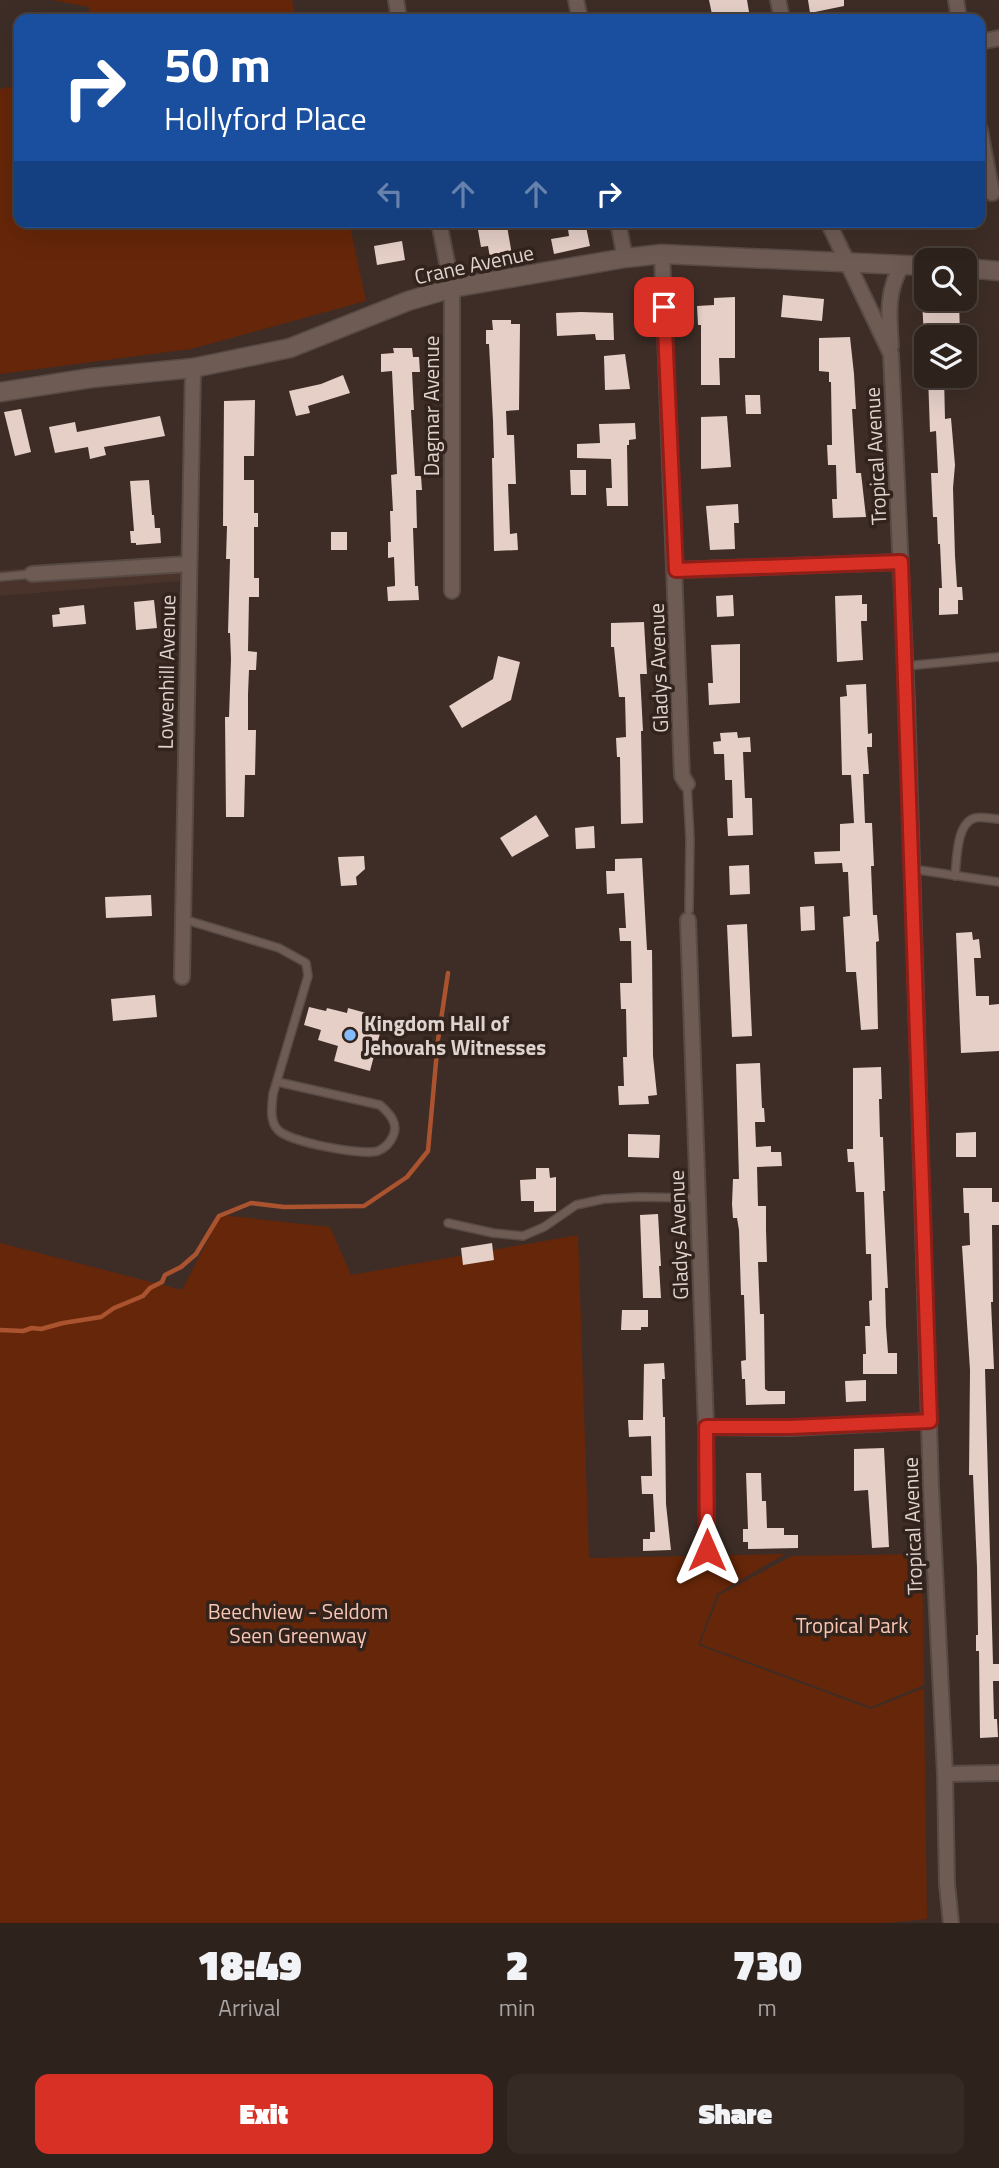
<!DOCTYPE html>
<html lang="en">
<head>
<meta charset="utf-8">
<style>
  :root { --surface:#2e221c; --page:#362a25; --text:#f1f3f6; --muted:#a7a4a3; --line:#493f3b; --accent:#d93025 }
  body { margin:0; font-family:"Titillium Web",sans-serif; background:var(--page); color:var(--text); height:100vh; display:flex; flex-direction:column; font-size:26px; white-space:nowrap }
  * { box-sizing:border-box; margin:0 }
  p { font-size:23px; color:var(--muted) }
  .icon { flex:none; width:38px; height:38px; fill:none; stroke:currentColor; stroke-width:2; stroke-linecap:round; stroke-linejoin:round }
  .map { position:relative; height:1923px; overflow:hidden }
  .sheet { display:flex; flex-direction:column; background:var(--surface); flex:1 }
  .sheet>* { flex:none }
  .banner { position:absolute; left:14px; top:14px; width:971px; height:214px; border-radius:14px; box-shadow:0 7px 28px #0002,0 0 0 2px var(--line); background:#1a4fa0; color:#fff; overflow:hidden }
  .fabs { position:absolute; left:914px; top:248px; display:grid; gap:14px }
  .fabs a { display:grid; place-items:center; width:63px; height:63px; border-radius:14px; background:var(--surface); box-shadow:0 7px 28px #0002,0 0 0 2px var(--line); font-size:35px }
  .pin { position:absolute; display:grid; place-items:center; width:60px; height:60px; color:#fff; margin:-30px; border-radius:14px; box-shadow:0 4px 10px #0006 }
  .me { position:absolute; width:77px; margin:-38px; rotate:0deg; stroke-linejoin:round; filter:drop-shadow(0 0 5px #0008) }
  .turn { display:flex; align-items:center; gap:24px; height:147px; padding:0 35px; font-size:32px }
  .turn .icon { width:91px; height:91px; stroke-width:2.5 }
  .turn b { display:block; font-size:49px; line-height:60px }
  .lanes { display:flex; align-items:center; height:66px; padding:0 35px; background:#0003; justify-content:center; gap:35px; direction:ltr }
  .lanes .off { opacity:.35 }
  .eta { display:flex; justify-content:space-evenly; align-items:center; height:119px; text-align:center }
  .eta b { font-size:42px; font-weight:800; line-height:49px }
  .action { display:flex; gap:14px; margin-top:auto; padding:14px 35px }
  .action a { flex:1; height:80px; border-radius:14px; background:var(--accent); color:#fff; font-size:28px; font-weight:800; line-height:80px; text-align:center }
  .action a+a { background:var(--page); color:var(--text) }
  .map>svg:first-child { display:block }
  .built { fill:#4a332a }
  .green { fill:#662609 }
  .lines { fill:none; stroke-linecap:round; stroke-linejoin:round }
  .stream { stroke:#ab532f; stroke-width:4.5 }
  .building { fill:#e5cfc7 }
  .service-casing { stroke:#584a45; stroke-width:10 }
  .minor-casing { stroke:#584a45; stroke-width:18 }
  .tertiary-casing { stroke:#584a45; stroke-width:21 }
  .service { stroke:#6e5b54; stroke-width:7 }
  .minor { stroke:#6e5b54; stroke-width:14 }
  .tertiary { stroke:#6e5b54; stroke-width:18 }
  .route-casing { stroke:#8d1f18; stroke-width:18 }
  .route { stroke:#d93025; stroke-width:12 }
  .poi-dot { fill:#83bcfb; stroke:#33231d; stroke-width:2.5 }
  .labels { text-anchor:middle; dominant-baseline:central; stroke-width:7; stroke-linejoin:round; paint-order:stroke }
  .street-label { font-size:21px; fill:#ded3cf; stroke:#33231d }
  .poi-label { font-size:21px; font-weight:bold; fill:#ded3cf; stroke:#33231d; text-anchor:start }
  .park-label { font-size:21px; fill:#f8c7b4; stroke:#33231d }
</style>
</head>
<body>
<div class="map">
<svg width="999" height="1923" viewBox="0 0 999 1923">
  <rect width="100%" height="100%" fill="#3d2d26"/>
  <polygon class="built" points="180,558 182,581 0,596 0,570"/>
  <g class="green">
    <polygon points="52,0 292,0 296,19 89,19 89,7"/>
    <polygon points="19,85 19,222 349,222 366,301 191,349 0,374 0,89"/>
    <polygon points="221,1215 330,1227 351,1275 578,1235 589,1558 785,1554 717,1594 698,1645 871,1709 924,1688 927,1919 888,1923 0,1923 0,1243 182,1290"/>
    <polygon points="922,1554 924,1685 871,1707 700,1644 719,1595 792,1556"/>
  </g>
  <g class="lines">
    <polyline class="stream" points="0,1330 23,1331 32,1328 41,1329 63,1323 101,1317 114,1308 143,1296 150,1288 162,1282 165,1275 181,1267 196,1254 219,1216 251,1203 284,1207 364,1206 407,1177 428,1151 438,1040 448,973"/>
  </g>
  <g class="building">
    <polygon points="709,0 747,0 750,18 713,19"/>
    <polygon points="808,0 844,0 844,6 810,13"/>
    <polygon points="567,222 585,222 590,246 554,254 551,239 569,236"/>
    <polygon points="507,226 512,255 490,258 488,246 481,247 478,230"/>
    <polygon points="402,241 405,260 377,265 374,246"/>
    <polygon points="783,295 824,299 822,321 781,317"/>
    <polygon points="735,297 735,358 719,358 720,385 701,385 701,325 698,325 697,306 714,305 714,298"/>
    <polygon points="922,299 959,299 960,338 924,338"/>
    <polygon points="581,312 613,313 614,340 596,340 595,334 557,336 556,313"/>
    <polygon points="492,320 511,320 511,324 520,324 519,410 506,411 507,435 514,435 516,484 508,484 510,534 517,533 518,550 494,551 492,458 494,458 493,421 489,344 486,344 486,330 493,330"/>
    <polygon points="850,337 854,374 856,409 852,409 856,473 861,473 866,517 833,518 832,499 837,499 836,465 828,465 827,445 832,445 831,382 829,382 829,372 819,371 819,338"/>
    <polygon points="393,348 412,348 413,357 419,357 420,372 412,372 414,410 411,410 415,476 421,476 422,490 416,490 417,528 413,528 415,586 418,586 419,600 388,601 387,587 395,586 395,582 394,557 388,558 388,542 391,542 390,511 393,511 391,475 397,474 392,371 381,372 381,354 394,353"/>
    <polygon points="625,354 630,389 605,390 604,356"/>
    <polygon points="343,375 350,393 308,406 310,413 296,416 289,391 321,384"/>
    <polygon points="928,376 944,376 945,419 951,418 955,465 953,488 955,556 957,587 962,587 963,600 958,600 958,614 939,615 939,588 942,588 940,544 938,544 937,517 933,517 931,473 938,473 936,431 930,432"/>
    <polygon points="745,395 760,395 761,414 746,414"/>
    <polygon points="255,400 254,456 244,456 244,480 254,480 254,513 258,513 258,527 254,527 254,578 259,578 259,597 249,597 248,651 257,652 256,670 249,670 248,694 248,730 256,730 255,775 245,775 244,817 226,817 225,717 229,717 231,659 230,633 228,633 230,559 226,559 227,526 223,526 224,401"/>
    <polygon points="21,409 31,452 15,456 4,412"/>
    <polygon points="160,416 165,436 104,447 106,455 90,459 88,447 55,453 49,427 75,422 77,432"/>
    <polygon points="727,416 731,467 701,469 701,417"/>
    <polygon points="635,423 636,439 629,440 629,445 627,445 628,506 607,506 606,488 612,488 611,459 577,458 577,444 600,443 599,424"/>
    <polygon points="570,470 586,470 586,495 571,495"/>
    <polygon points="149,480 152,515 154,515 155,528 160,528 161,543 136,545 136,543 131,543 130,531 134,531 130,481"/>
    <polygon points="738,504 739,523 734,523 735,549 710,550 706,506"/>
    <rect x="331" y="532" width="16" height="18"/>
    <polygon points="733,595 734,616 717,617 716,596"/>
    <polygon points="862,595 862,604 867,604 867,621 861,621 863,660 837,662 835,596"/>
    <polygon points="154,600 157,628 136,630 134,602"/>
    <polygon points="84,605 86,624 53,627 52,615 60,614 59,608"/>
    <polygon points="644,622 647,674 640,674 643,731 641,731 643,823 621,824 620,757 617,757 616,738 626,737 625,697 619,697 614,647 611,647 611,623"/>
    <polygon points="740,644 740,703 709,705 708,683 713,683 711,645"/>
    <polygon points="498,656 520,662 511,700 462,728 449,706 493,679"/>
    <polygon points="866,684 868,734 872,733 872,747 867,747 869,774 863,774 865,823 872,823 874,866 871,866 873,915 877,915 879,941 876,942 878,1029 861,1030 856,972 846,972 843,917 850,916 848,872 843,872 842,863 815,864 814,852 840,851 840,824 854,823 851,775 842,775 840,697 847,696 846,685"/>
    <polygon points="737,732 738,738 750,737 751,752 743,752 745,798 752,798 753,835 728,836 727,818 733,818 732,780 725,780 724,754 714,754 713,742 721,741 720,733"/>
    <polygon points="536,815 549,836 512,857 500,838"/>
    <polygon points="594,826 595,848 576,849 575,828"/>
    <polygon points="364,856 365,869 356,877 357,885 341,886 338,857"/>
    <polygon points="642,858 647,950 652,950 653,1056 657,1095 648,1096 649,1104 619,1105 618,1086 624,1086 623,1057 627,1057 626,1009 621,1009 620,983 632,983 631,941 620,941 619,928 626,928 624,893 607,894 606,871 615,871 615,859"/>
    <polygon points="749,865 750,894 730,895 729,866"/>
    <polygon points="151,895 152,916 106,918 105,897"/>
    <polygon points="814,906 815,930 801,931 800,907"/>
    <polygon points="747,924 752,1036 732,1037 727,925"/>
    <polygon points="972,932 973,940 979,939 981,958 974,958 976,996 989,996 989,1005 999,1004 999,1051 961,1053 956,933"/>
    <polygon points="155,995 157,1017 113,1021 111,999"/>
    <polygon points="309,1007 326,1011 327,1008 347,1013 348,1008 384,1018 370,1071 334,1061 338,1046 318,1040 321,1030 304,1025"/>
    <polygon points="760,1063 762,1108 764,1108 765,1122 755,1122 756,1147 771,1146 771,1152 781,1152 782,1166 757,1167 758,1206 766,1206 766,1230 767,1262 758,1262 760,1314 764,1314 765,1389 768,1391 785,1391 785,1404 746,1405 745,1379 742,1379 741,1361 746,1360 744,1295 741,1295 739,1230 737,1218 733,1218 732,1204 733,1179 739,1179 736,1064"/>
    <polygon points="881,1067 882,1099 879,1099 880,1137 883,1137 885,1191 883,1191 888,1288 885,1288 886,1326 888,1353 897,1353 897,1374 863,1374 863,1354 866,1354 865,1326 870,1326 869,1301 872,1300 871,1254 866,1254 864,1192 856,1192 854,1162 848,1162 847,1149 853,1149 853,1068"/>
    <polygon points="976,1132 976,1157 956,1157 956,1133"/>
    <polygon points="628,1134 660,1135 659,1158 628,1157"/>
    <polygon points="536,1168 549,1168 550,1178 556,1177 556,1211 534,1212 534,1201 521,1201 520,1180 536,1179"/>
    <polygon points="963,1188 992,1188 992,1202 999,1202 999,1225 992,1225 993,1302 991,1302 994,1369 985,1369 993,1664 999,1664 999,1681 993,1681 994,1719 997,1719 998,1737 980,1738 979,1651 976,1651 976,1635 978,1635 977,1567 973,1475 969,1475 970,1370 962,1246 970,1245 969,1213 964,1213"/>
    <polygon points="658,1214 661,1266 659,1266 661,1298 643,1298 640,1215"/>
    <polygon points="492,1243 494,1260 463,1265 461,1248"/>
    <polygon points="622,1310 648,1310 648,1327 641,1327 641,1330 621,1330"/>
    <polygon points="664,1363 665,1379 662,1379 663,1417 665,1417 666,1504 671,1550 643,1551 643,1539 650,1539 650,1532 655,1532 653,1494 642,1494 641,1476 652,1476 651,1436 629,1437 628,1420 643,1420 644,1364"/>
    <polygon points="866,1380 866,1401 846,1402 845,1381"/>
    <polygon points="884,1448 889,1547 872,1548 868,1490 854,1491 854,1449"/>
    <polygon points="746,1473 761,1473 762,1501 766,1501 767,1528 784,1528 784,1535 798,1535 798,1548 748,1549 748,1542 743,1542 743,1529 748,1529"/>
  </g>
  <g class="lines">
    <defs>
      <g id="service">
        <polyline points="0,577 32,574"/>
        <polyline points="906,666 999,657"/>
        <polyline points="687,784 690,839 689,910"/>
        <polyline points="912,869 999,882"/>
        <path d="M955,876C957,860 956,823 975,818C982,816 992,819 999,819"/>
        <path d="M183,919L279,948L306,963L308,976L273,1094C272,1105 269,1121 278,1130C289,1142 363,1156 378,1151C385,1148 390,1143 393,1136C399,1123 389,1113 380,1105L278,1082"/>
        <polyline points="448,1223 493,1233 523,1236 544,1227 576,1205 604,1199 639,1197 697,1198"/>
      </g>
      <g id="minor">
        <polyline points="396,0 399,19"/>
        <polyline points="576,0 580,19"/>
        <polyline points="778,0 782,19"/>
        <polyline points="956,0 959,19"/>
        <polyline points="980,42 999,38"/>
        <polyline points="980,130 992,193"/>
        <polyline points="439,222 452,288 452,591"/>
        <polyline points="618,222 625,258"/>
        <polyline points="828,222 891,354 907,702 931,1488 945,1774 947,1884 951,1923"/>
        <polyline points="662,254 682,776 687,784"/>
        <path d="M891,346C889,317 886,289 903,264"/>
        <polyline points="676,570 901,562"/>
        <polyline points="32,574 189,564"/>
        <polyline points="688,920 706,1427 707,1550"/>
        <polyline points="182,977 193,368"/>
        <polyline points="706,1427 790,1428 930,1421"/>
        <polyline points="945,1774 999,1773"/>
      </g>
      <g id="tertiary">
        <polyline points="964,268 999,271"/>
        <polyline points="0,392 91,378 193,368 290,348 408,301 452,288 625,258 662,254 926,266"/>
      </g>
    </defs>
    <use href="#service" class="service-casing"/>
    <use href="#minor" class="minor-casing"/>
    <use href="#tertiary" class="tertiary-casing"/>
    <use href="#service" class="service"/>
    <use href="#minor" class="minor"/>
    <use href="#tertiary" class="tertiary"/>
  </g>
  <g class="lines">
    <defs>
      <polyline id="route" points="664,307 676,570 901,562 930,1421 790,1427 706,1427 707,1550"/>
    </defs>
    <use href="#route" class="route-casing"/>
    <use href="#route" class="route"/>
  </g>
  <circle class="poi-dot" cx="350" cy="1035" r="7"/>
  <g class="labels">
    <g class="street-label">
      <text transform="translate(474 264) rotate(-12)">Crane Avenue</text>
      <text transform="translate(431 406) rotate(-90)">Dagmar Avenue</text>
      <text transform="translate(875 456) rotate(-93)">Tropical Avenue</text>
      <text transform="translate(658 668) rotate(-92)">Gladys Avenue</text>
      <text transform="translate(166 672) rotate(-89)">Lowenhill Avenue</text>
      <text transform="translate(678 1235) rotate(-92)">Gladys Avenue</text>
      <text transform="translate(912 1526) rotate(-92)">Tropical Avenue</text>
    </g>
    <g class="poi-label">
      <text x="364" y="1023">Kingdom Hall of<tspan x="364" dy="24">Jehovahs Witnesses</tspan></text>
    </g>
    <g class="park-label">
      <text x="298" y="1611">Beechview - Seldom<tspan x="298" dy="24">Seen Greenway</tspan></text>
      <text x="852" y="1625">Tropical Park</text>
    </g>
  </g>
</svg>
<div class="fabs">
<a><svg class="icon" aria-label="search" viewBox="0 0 24 24"><circle cx="10" cy="10" r="6"/><path d="M15 15l6 6"/></svg></a>
<a><svg class="icon" aria-label="layers" viewBox="0 0 24 24"><path d="M12 4l9 5-9 5-9-5zM3 14l9 5 9-5"/></svg></a>
</div>
<div class="pin" style="left:664px;top:307px;background:#d93025"><svg class="icon" aria-label="arrive" viewBox="0 0 24 24"><path d="M6 21V4h12l-3 4 3 4H6"/></svg></div>
<svg class="me" style="left:707px;top:1550px" viewBox="-20 -20 40 40"><path d="M0-17L14 15 0 8-14 15z" fill="#d93025" stroke="#fff" stroke-width="4"/></svg>
<div class="banner">
<div class="turn"><svg class="icon" aria-label="right" viewBox="0 0 24 24"><path d="M7 20v-9h11M14 6l5 5-5 5"/></svg><div><b>50 m</b>Hollyford Place</div></div>
<div class="lanes"><svg class="icon off" aria-label="left" viewBox="0 0 24 24"><path d="M17 20v-9H6M10 6l-5 5 5 5"/></svg><svg class="icon off" aria-label="ahead" viewBox="0 0 24 24"><path d="M12 20V5M6 11l6-6 6 6"/></svg><svg class="icon off" aria-label="ahead" viewBox="0 0 24 24"><path d="M12 20V5M6 11l6-6 6 6"/></svg><svg class="icon" aria-label="right" viewBox="0 0 24 24"><path d="M7 20v-9h11M14 6l5 5-5 5"/></svg></div>
</div>
</div>
<section class="sheet">
<div class="eta">
<div><b>18:49</b><p>Arrival</p></div>
<div><b>2</b><p>min</p></div>
<div><b>730</b><p>m</p></div>
</div>
<div class="action"><a>Exit</a><a>Share</a></div>
</section>
</body>
</html>
